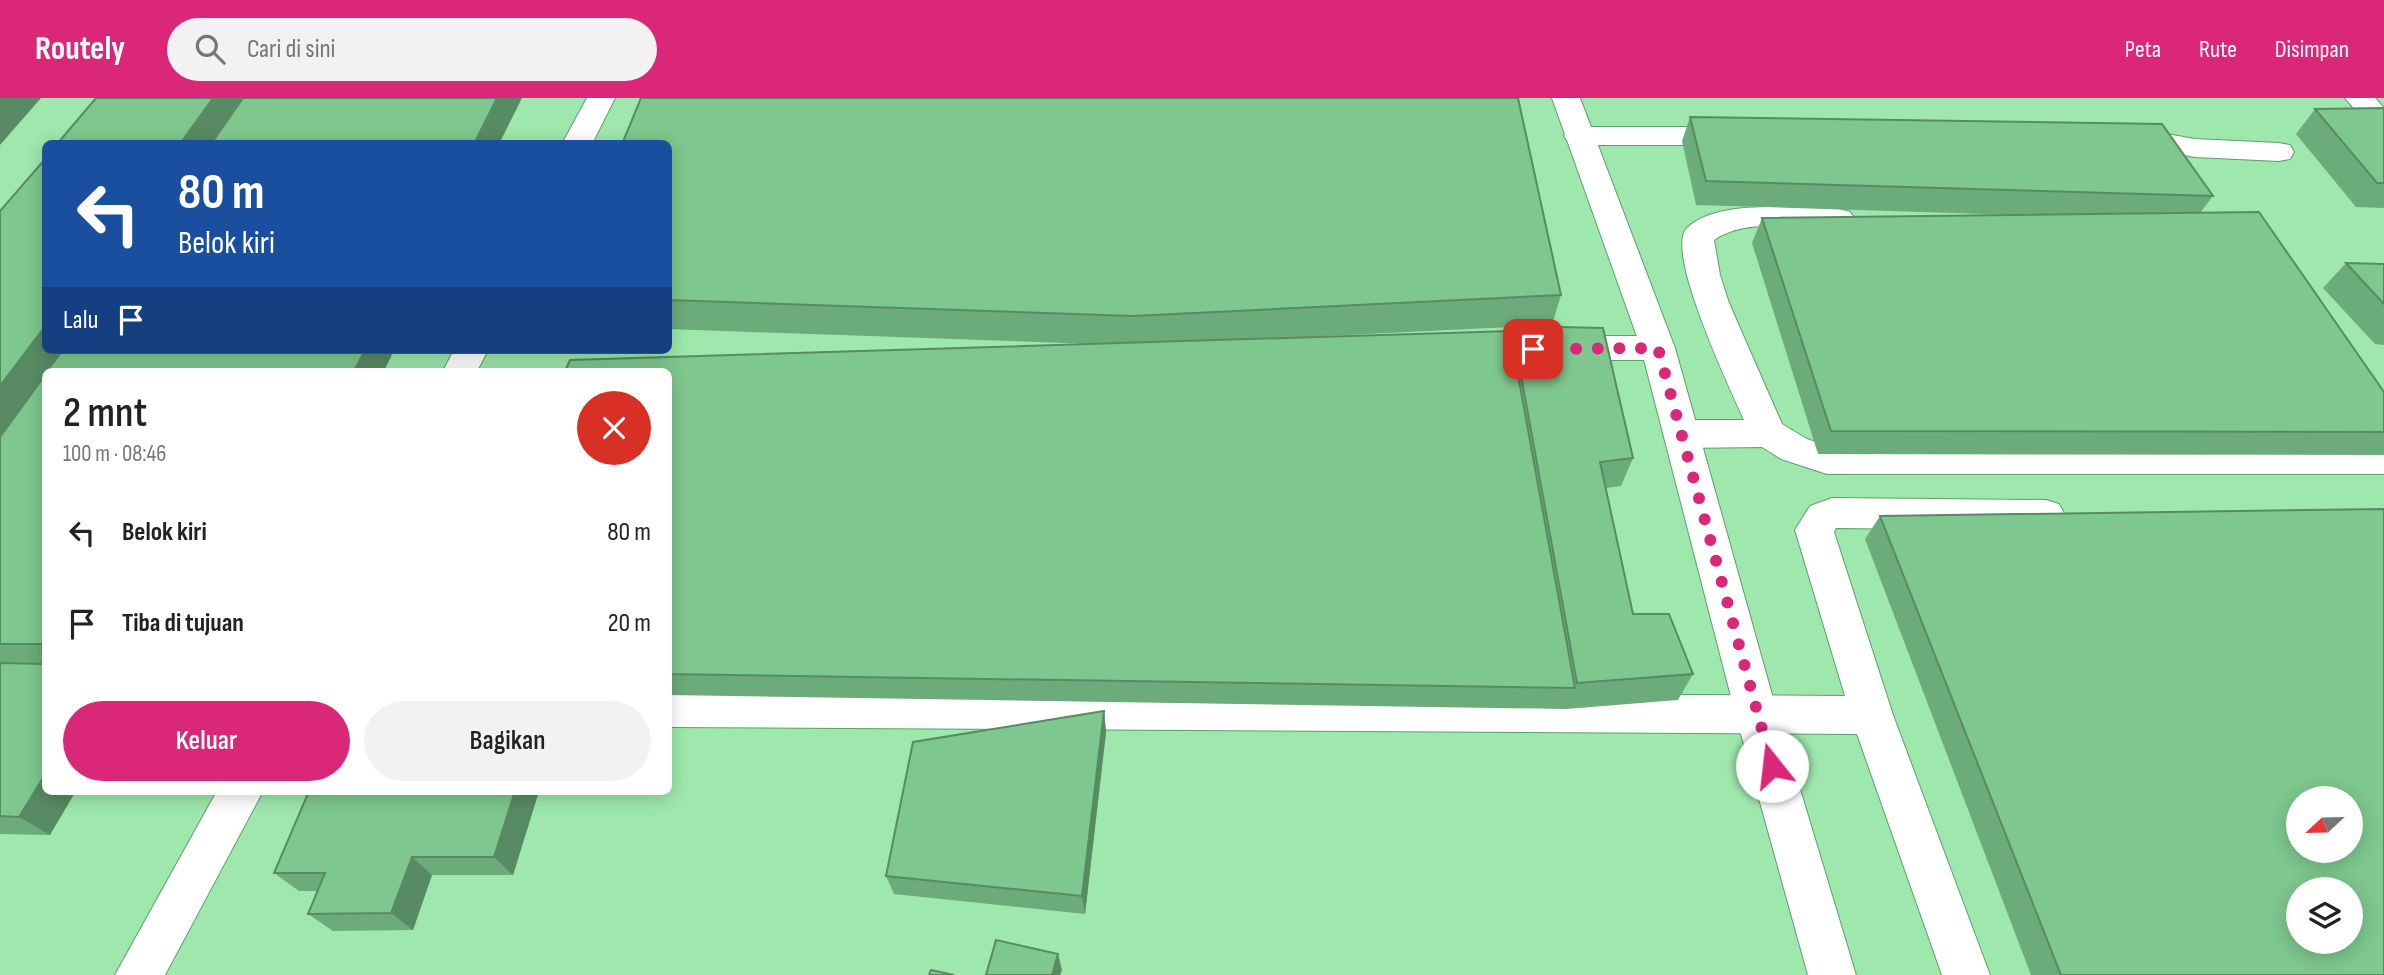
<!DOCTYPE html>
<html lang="id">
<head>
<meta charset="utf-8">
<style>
  :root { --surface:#fff; --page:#f2f2f2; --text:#222; --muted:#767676; --accent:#db2777 }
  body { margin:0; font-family:"Sofia Sans Condensed",sans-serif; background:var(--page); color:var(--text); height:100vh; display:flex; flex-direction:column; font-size:26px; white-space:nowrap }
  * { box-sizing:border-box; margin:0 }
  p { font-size:23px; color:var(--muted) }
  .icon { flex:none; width:38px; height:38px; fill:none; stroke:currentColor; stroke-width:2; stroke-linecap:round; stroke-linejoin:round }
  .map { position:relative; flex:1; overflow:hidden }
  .drawer { position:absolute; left:42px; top:270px; width:630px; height:427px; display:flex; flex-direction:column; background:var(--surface); border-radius:10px; box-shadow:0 4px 18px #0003 }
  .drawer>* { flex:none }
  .top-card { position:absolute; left:42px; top:42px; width:630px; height:214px; border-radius:10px; box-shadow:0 4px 18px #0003; background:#1a4fa0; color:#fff; overflow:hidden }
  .needle { width:46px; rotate:248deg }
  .controls { position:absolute; left:2286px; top:688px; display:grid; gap:14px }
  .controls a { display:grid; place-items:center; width:77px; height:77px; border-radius:50%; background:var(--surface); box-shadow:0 4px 18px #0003; font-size:35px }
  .pin { position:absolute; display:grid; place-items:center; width:60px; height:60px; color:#fff; margin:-30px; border-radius:14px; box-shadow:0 4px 10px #0006 }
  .me { position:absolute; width:77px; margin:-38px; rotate:344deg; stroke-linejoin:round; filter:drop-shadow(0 0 5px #0008) }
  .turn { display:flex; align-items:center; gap:24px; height:147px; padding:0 21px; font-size:32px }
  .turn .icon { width:91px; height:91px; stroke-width:2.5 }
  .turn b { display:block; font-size:49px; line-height:60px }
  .then { display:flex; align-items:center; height:66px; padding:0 21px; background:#0003; gap:14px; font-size:26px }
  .round { display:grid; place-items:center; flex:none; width:74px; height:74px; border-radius:37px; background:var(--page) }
  .overview { display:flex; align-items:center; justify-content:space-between; height:119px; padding:0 21px }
  h1 { font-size:42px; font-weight:600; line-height:52px }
  .button { display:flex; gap:14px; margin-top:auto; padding:14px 21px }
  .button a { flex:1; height:80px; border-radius:42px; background:var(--accent); color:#fff; font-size:28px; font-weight:600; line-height:80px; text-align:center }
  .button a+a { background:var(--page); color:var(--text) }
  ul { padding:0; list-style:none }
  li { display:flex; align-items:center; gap:21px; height:91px; padding:0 21px }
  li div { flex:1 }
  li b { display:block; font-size:26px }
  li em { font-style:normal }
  header { display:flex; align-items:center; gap:42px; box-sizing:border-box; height:98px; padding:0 35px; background:var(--accent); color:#fff }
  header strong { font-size:33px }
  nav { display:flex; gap:38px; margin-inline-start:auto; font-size:24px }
  .search { width:490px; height:63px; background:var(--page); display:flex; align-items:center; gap:18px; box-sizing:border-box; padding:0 24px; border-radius:38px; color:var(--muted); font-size:26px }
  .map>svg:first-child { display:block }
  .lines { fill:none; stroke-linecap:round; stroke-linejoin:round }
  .minor-casing { stroke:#59a169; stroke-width:2 }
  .major-casing { stroke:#59a169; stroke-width:2 }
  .minor { fill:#fff; fill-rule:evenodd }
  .major { fill:#fff; fill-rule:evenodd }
  .wall { fill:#6cab7a; fill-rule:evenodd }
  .shaded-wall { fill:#588b63 }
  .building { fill:#7ec78e; stroke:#588b63; stroke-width:2; fill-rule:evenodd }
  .route { stroke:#db2777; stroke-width:12; stroke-dasharray:0 21.6 }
</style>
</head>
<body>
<header>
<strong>Routely</strong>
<div class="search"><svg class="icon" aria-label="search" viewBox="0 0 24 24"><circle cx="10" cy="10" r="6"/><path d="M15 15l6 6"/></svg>Cari di sini</div>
<nav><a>Peta</a><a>Rute</a><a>Disimpan</a></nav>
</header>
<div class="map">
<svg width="2384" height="877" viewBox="0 0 2384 877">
  <rect width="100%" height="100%" fill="#9ee8ad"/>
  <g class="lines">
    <defs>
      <g id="minor">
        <polygon points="587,0 615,0 592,46 562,46"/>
        <polygon points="2345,0 2375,0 2384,10 2384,37 2374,34"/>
        <polygon points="1579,29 1734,29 1745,32 1749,38 1745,44 1734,47 1579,47 1568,44 1564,38 1568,32"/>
        <polygon points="2127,29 2195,41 2279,45 2290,47 2294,54 2290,61 2279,63 2195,59 2116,44 2112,38 2116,32"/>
        <path d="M1786,109L1839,111L1850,114L1855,121L1850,128L1839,131C1801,130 1747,119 1714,142L1720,177L1729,205L1782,326L1807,341L1827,348H2384V376H1827L1781,361L1762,349L1683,350L1670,346L1665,336L1670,326L1683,322H1744C1731,292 1664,153 1687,130C1710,108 1756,109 1786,109Z"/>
        <polygon points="1556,238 1658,238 1670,241 1675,250 1670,259 1658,262 1556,262 1544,259 1539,250 1544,241"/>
        <polygon points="454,252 488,252 477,273 443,273"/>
        <polygon points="1832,400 2046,402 2059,406 2065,417 2059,428 2046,432 1836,430 1834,434 1893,617 1990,877 1942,877 1857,636 668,629 668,591 1845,598 1795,432 1810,408"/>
        <polygon points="217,693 263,693 165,877 115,877"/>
      </g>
      <polygon id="major" points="1552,0 1580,0 1675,250 1778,618 1856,877 1808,877 1736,618 1641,250"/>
    </defs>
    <use href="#minor" class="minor-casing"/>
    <use href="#major" class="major-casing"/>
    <use href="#minor" class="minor"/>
    <use href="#major" class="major"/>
  </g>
  <g class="wall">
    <polygon points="2384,10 2384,110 2356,109 2296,36 2315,11"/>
    <polygon points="1690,19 2213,98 2200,115 2384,294 2384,357 1818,356 1752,145 1762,120 2017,117 1696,107 1682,43"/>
    <path d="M668,46L1561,197L1552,227L1525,228L1633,360L1621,388L1606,390L1633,516L1693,576L1678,602L1566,611L668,597V273L1093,246L668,231ZM1511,229L1510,233L1284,240Z"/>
    <polygon points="0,113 394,252 384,273 46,273 46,693 50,737 0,736"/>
    <polygon points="2346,165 2384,166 2384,247 2375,246 2323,190"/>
    <polygon points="1880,418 2384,877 2031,877 1865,441"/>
    <polygon points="1104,613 1106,634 1085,816 894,796 886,778"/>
    <polygon points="309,693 539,693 513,777 432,777 413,832 333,833 308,816 318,793 299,793 274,775"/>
  </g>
  <g class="shaded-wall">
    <polygon points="0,0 41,0 0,47"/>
    <polygon points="213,0 248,0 215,46 180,46"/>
    <polygon points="497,0 522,0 499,46 474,46"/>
    <polygon points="46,227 46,252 68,252 53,273 46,273 46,283 0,347 0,288"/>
    <polygon points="365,252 394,252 384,273 354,273"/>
    <polygon points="1104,613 1106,634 1085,816 1082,798"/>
    <polygon points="46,675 46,693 76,693 50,737 19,719"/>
    <polygon points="515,693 539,693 513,777 494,759"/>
    <polygon points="412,759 432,777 413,832 391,815"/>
    <polygon points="1058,856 1062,872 1060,877 1052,877"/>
  </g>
  <g class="building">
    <polygon points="96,0 213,0 180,46 57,46"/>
    <polygon points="243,0 497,0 474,46 211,46"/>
    <polygon points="641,0 1518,0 1561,197 1133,218 668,202 668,46 622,46"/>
    <polygon points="2384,10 2384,85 2377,85 2315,11"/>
    <polygon points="1690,19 2162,26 2213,98 1706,83"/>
    <polygon points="46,60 46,227 0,288 0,113"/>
    <polygon points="2259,114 2384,294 2384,334 1831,333 1762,120"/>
    <polygon points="2346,165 2384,166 2384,206"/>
    <polygon points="1512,228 1603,230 1633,360 1600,364 1633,516 1669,516 1693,576 1577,585"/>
    <polygon points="1510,233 1575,590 668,576 668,273 565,273 570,262"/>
    <polygon points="63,252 365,252 354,273 47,273"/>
    <polygon points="46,276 46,546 0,546 0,339"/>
    <path d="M2384,411V877H2061L1880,418ZM2298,700H2350V752H2298ZM2298,791H2350V844H2298Z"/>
    <polygon points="0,565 46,566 46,675 19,719 0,718"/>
    <polygon points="1104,613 1082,798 886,778 913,644"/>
    <polygon points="309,693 515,693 494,759 412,759 391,815 308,816 325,775 274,775"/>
    <polygon points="996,842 1058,856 1052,877 986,877"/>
    <polygon points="931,872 954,877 929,877"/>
  </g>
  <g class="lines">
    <polyline class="route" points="1533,251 1658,250 1772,668"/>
  </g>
</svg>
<div class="controls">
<a><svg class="needle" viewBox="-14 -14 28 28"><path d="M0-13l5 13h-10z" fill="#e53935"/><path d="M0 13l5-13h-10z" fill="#767676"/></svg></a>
<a><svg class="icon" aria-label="layers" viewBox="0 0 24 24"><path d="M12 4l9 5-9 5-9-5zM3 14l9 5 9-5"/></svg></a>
</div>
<div class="pin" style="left:1533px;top:251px;background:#d93025"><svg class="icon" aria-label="arrive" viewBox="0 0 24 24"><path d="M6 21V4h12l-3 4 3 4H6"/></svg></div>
<svg class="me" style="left:1772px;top:668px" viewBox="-20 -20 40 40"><circle r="19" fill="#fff"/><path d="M0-13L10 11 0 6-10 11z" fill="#db2777"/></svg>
<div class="top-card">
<div class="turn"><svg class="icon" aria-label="left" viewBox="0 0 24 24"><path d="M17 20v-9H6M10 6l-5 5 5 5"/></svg><div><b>80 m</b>Belok kiri</div></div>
<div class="then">Lalu<svg class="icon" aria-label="arrive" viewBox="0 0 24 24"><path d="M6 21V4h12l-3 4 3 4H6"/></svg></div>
</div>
<section class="drawer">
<div class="overview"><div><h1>2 mnt</h1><p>100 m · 08:46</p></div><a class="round" style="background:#d93025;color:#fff"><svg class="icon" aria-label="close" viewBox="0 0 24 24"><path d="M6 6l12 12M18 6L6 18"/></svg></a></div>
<ul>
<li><svg class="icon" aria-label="left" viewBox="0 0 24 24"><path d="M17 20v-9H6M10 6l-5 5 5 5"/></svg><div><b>Belok kiri</b></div><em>80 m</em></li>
<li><svg class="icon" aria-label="arrive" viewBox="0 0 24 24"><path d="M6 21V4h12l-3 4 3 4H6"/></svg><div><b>Tiba di tujuan</b></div><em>20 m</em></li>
</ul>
<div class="button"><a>Keluar</a><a>Bagikan</a></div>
</section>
</div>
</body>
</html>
